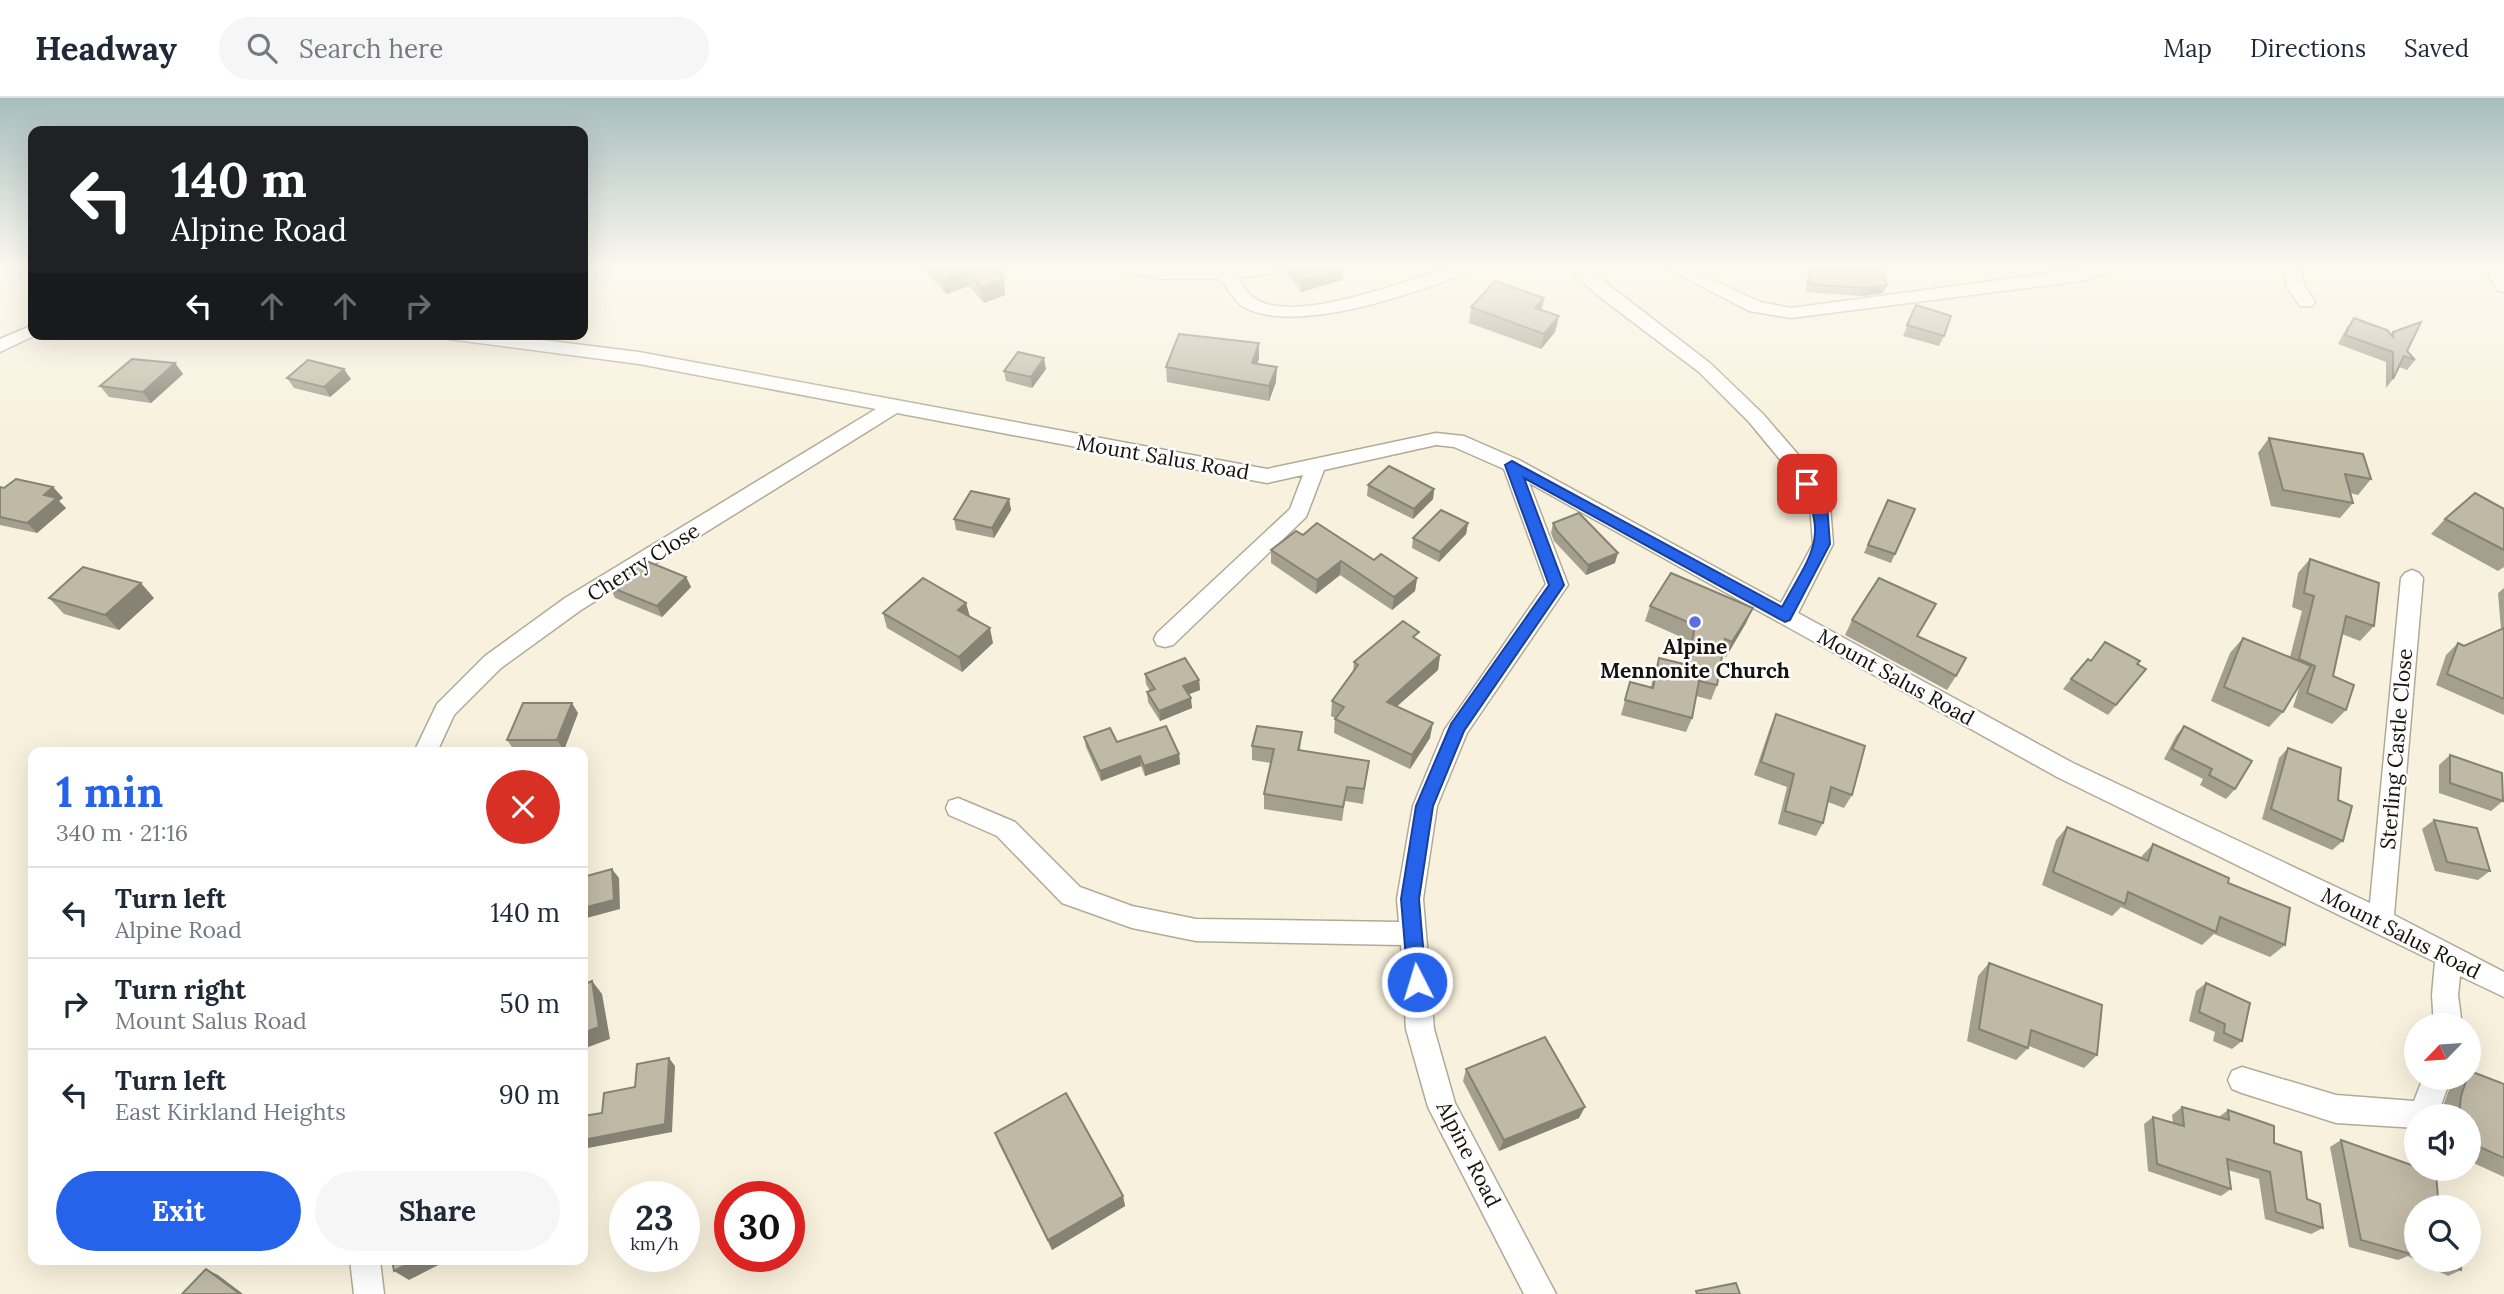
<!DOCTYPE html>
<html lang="en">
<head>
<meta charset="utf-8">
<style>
  :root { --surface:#fff; --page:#f6f6f7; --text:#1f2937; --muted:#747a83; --line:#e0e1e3; --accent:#2563eb }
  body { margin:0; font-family:Lora,serif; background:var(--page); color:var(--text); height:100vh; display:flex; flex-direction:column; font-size:26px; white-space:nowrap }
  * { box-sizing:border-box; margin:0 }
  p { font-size:23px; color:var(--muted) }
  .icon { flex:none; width:38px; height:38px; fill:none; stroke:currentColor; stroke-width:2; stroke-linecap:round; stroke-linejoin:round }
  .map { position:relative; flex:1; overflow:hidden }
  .drawer { position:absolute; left:28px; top:649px; width:560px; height:518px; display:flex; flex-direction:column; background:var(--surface); border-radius:14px; box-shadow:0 7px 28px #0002 }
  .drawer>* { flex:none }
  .top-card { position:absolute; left:28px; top:28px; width:560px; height:214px; border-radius:14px; box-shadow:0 7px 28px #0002; background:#202124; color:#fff; overflow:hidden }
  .needle { width:46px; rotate:245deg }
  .controls { position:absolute; left:2404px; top:915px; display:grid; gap:14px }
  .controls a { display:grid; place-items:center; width:77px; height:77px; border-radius:50%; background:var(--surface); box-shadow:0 7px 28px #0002; font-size:35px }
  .speed { position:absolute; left:609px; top:1083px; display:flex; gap:14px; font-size:35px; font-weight:700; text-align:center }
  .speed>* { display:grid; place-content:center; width:91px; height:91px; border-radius:50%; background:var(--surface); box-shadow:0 7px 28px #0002; line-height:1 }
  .speed small { font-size:18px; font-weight:400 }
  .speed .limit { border:10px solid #d22; background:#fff; color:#111 }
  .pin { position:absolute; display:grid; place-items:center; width:60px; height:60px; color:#fff; margin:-30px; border-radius:14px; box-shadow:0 4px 10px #0006 }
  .me { position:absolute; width:77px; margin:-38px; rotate:355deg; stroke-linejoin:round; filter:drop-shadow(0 0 5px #0008) }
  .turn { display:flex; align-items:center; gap:24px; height:147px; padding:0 28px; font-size:32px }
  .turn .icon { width:91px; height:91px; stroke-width:2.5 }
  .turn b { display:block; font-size:49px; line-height:60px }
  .lanes { display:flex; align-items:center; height:66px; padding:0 28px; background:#0003; justify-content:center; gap:35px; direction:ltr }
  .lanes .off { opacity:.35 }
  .round { display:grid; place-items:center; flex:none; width:74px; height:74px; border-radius:37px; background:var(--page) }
  .summary { display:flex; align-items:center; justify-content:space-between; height:119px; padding:0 28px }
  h1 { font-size:42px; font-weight:800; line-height:52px; color:var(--accent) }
  .primary-button { display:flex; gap:14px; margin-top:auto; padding:14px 28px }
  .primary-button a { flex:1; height:80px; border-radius:42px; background:var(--accent); color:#fff; font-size:28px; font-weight:800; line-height:80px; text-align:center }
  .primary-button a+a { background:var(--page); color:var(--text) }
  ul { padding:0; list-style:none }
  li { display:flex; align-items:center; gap:21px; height:91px; padding:0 28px; border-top:2px solid var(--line) }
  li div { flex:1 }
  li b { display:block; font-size:26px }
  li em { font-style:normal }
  header { display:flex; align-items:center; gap:42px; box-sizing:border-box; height:98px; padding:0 35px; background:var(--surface); border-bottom:2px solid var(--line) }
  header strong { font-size:33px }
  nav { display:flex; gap:38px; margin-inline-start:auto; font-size:24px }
  .search { width:490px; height:63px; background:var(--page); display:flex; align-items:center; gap:18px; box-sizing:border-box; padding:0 24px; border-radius:38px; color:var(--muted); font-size:26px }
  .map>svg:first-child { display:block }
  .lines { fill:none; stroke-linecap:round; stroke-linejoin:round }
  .minor-casing { stroke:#b1aa97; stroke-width:3 }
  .minor { fill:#fff; fill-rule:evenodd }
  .wall { fill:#a59f8f }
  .shaded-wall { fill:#868274 }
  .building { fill:#c0b9a6; stroke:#868274; stroke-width:2 }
  .route { fill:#2563eb; stroke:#184099; stroke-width:2 }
  .poi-dot { fill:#5b6de4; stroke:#fefefe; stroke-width:2.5 }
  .labels { text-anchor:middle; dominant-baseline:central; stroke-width:5; stroke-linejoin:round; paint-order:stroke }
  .street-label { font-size:21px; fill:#15130c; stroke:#fefefe }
  .poi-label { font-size:21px; font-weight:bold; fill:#15130c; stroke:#fefefe }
</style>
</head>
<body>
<header>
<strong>Headway</strong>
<div class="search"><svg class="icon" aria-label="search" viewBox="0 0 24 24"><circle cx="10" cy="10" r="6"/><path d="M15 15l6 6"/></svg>Search here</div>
<nav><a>Map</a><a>Directions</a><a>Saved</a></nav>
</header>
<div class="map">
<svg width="2504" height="1196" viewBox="0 0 2504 1196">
  <rect width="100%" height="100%" fill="#f8f1dd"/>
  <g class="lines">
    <defs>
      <g id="minor">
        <path d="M1121,170H1282L1274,175L1237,180C1242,187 1247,195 1254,200C1294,228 1404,182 1447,171C1455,169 1465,170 1474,170L1471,174C1416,194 1301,237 1245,210C1234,204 1228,190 1220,181H1166L1124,174Z"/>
        <polygon points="1568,170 1587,170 1711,266 1763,316 1801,360 1827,402 1830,407 1833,446 1798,515 2073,665 2370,805 2401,480 2405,475 2412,472 2419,475 2423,480 2394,817 2504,874 2504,899 2460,878 2458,897 2462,928 2434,928 2432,897 2435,864 2057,679 1529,385 1568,487 1467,635 1437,708 1423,801 1434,931 1455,1005 1556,1196 1524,1196 1428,1009 1406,931 1401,847 1196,843 1132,830 1062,805 997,738 949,717 946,710 949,703 958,700 1015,724 1080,789 1132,808 1196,821 1399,824 1397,801 1413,708 1445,631 1546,486 1504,371 1454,349 1436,347 1324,372 1306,419 1173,547 1165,549 1157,547 1154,541 1157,535 1290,411 1303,377 1267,385 897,315 581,512 501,570 454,617 437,654 414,654 437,606 485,558 565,500 876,311 639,266 449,241 440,236 495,236 639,254 1267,371 1436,335 1464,338 1519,362 1781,505 1813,446 1810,407 1787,370 1749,324 1699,274 1597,197"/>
        <polygon points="1666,170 1688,170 1760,204 1791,210 2089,170 2115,170 2112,174 2080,183 1791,220 1749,213"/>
        <polygon points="2285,170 2301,170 2304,187 2315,204 2312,208 2300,208 2286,187"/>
        <polygon points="2504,170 2504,194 2498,193 2488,177 2491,173"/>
        <polygon points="33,227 33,236 38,236 0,254 0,241"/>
        <polygon points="2242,969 2336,997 2414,1003 2423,980 2451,980 2437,1018 2417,1018 2417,1030 2336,1025 2242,995 2232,991 2228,982 2232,973"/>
        <polygon points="350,1162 380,1162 384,1196 354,1196"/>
      </g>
    </defs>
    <use href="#minor" class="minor-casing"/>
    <use href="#minor" class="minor"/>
  </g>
  <g class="wall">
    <polygon points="924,170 1003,170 1005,197 984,205 969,188 946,196"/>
    <polygon points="1287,170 1341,170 1342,182 1301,194 1287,176"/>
    <polygon points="1854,170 1881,170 1883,195 1862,198 1806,194 1807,179 1810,171"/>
    <polygon points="1916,207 1944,238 1939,248 1903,238"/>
    <polygon points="1471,209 1541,212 1559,218 1555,234 1541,251 1469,225"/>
    <polygon points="2354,220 2391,236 2393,234 2407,253 2415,262 2407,272 2399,269 2393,281 2386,290 2386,264 2338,246 2347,229"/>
    <polygon points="1259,261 1257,266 1276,284 1269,303 1167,284 1166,269"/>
    <polygon points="175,265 183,276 151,305 109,299 100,288"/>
    <polygon points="1046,271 1032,290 1006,283 1004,273"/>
    <polygon points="287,280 351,281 330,299 294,290"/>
    <polygon points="2269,340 2371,381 2358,397 2350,395 2353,405 2340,420 2271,408 2258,355"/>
    <polygon points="1368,387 1434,391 1433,401 1413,421 1367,398"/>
    <polygon points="0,389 4,390 53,389 63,400 59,403 66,410 37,435 0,427"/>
    <polygon points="1009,401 1011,412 994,440 956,432 954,421"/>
    <polygon points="1888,402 1895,456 1891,465 1864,455"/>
    <polygon points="2504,411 2504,469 2498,473 2431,436 2445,421"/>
    <polygon points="1468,425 1466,436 1439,464 1412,450 1413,440"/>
    <polygon points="1553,425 1615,465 1586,477 1554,443 1551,435"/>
    <polygon points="1303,437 1374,462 1417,480 1415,493 1392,512 1340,477 1316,496 1271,465 1271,452"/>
    <polygon points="2310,461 2374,528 2360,543 2342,536 2333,578 2346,612 2332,626 2293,609 2300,587 2283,614 2269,629 2211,603 2230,555 2243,540 2290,559 2302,513 2292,509 2298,475"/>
    <polygon points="686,479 691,489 662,519 615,500 610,489"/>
    <polygon points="2504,490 2504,617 2436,587 2446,557 2458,545 2464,548 2501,531 2498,495"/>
    <polygon points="49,500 154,500 119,532 64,516"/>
    <polygon points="966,505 970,519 993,545 962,574 887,530 883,515"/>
    <polygon points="1650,508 1753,510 1746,525 1726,559 1722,557 1717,587 1711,602 1696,598 1692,620 1686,634 1621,617 1630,584 1651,589 1654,575 1659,560 1685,567 1690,543 1645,523"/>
    <polygon points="1852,522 1918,538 1956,578 1947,592 1845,537"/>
    <polygon points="1418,542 1440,557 1438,572 1397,608 1430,640 1410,671 1334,635 1335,620 1331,618 1332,603 1353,574 1354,564"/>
    <polygon points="2091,563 2137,566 2146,571 2108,617 2063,591 2071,581"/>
    <polygon points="1145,576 1199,582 1200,592 1189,596 1192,610 1160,623 1148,604 1147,594 1150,593 1146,586"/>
    <polygon points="578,615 564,652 514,652 507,642"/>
    <polygon points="1776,616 1852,697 1844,710 1828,704 1823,725 1816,738 1778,726 1787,689 1754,677 1770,630"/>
    <polygon points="2184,628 2235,691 2226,701 2200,687 2203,681 2164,661 2176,638"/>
    <polygon points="1302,634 1300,653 1369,663 1363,706 1345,703 1342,723 1264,711 1264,696 1271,665 1252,662 1252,648"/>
    <polygon points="1084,639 1117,644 1179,656 1180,666 1145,678 1141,668 1101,683 1086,649"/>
    <polygon points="2288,650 2338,702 2343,743 2332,752 2262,721 2279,660"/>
    <polygon points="2450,657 2503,703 2491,713 2439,695 2439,667"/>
    <polygon points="2434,722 2490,773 2478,782 2435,773 2422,731"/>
    <polygon points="2067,729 2140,760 2153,746 2228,785 2285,847 2270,859 2214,836 2202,847 2121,809 2112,818 2042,787 2056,742"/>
    <polygon points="1989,865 2097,957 2084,970 2029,948 2028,950 2016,962 1967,943 1978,878"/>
    <polygon points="2206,885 2242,943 2232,951 2213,943 2215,934 2189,923 2196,893"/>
    <polygon points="1466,971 1579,1020 1499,1053 1463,983"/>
    <polygon points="2459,980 2469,980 2504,986 2504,1079 2469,1063 2469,1018 2442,1018 2443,1008 2452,984"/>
    <polygon points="2182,1009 2219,1019 2228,1012 2274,1045 2323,1130 2311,1136 2265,1121 2259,1081 2228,1072 2231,1091 2221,1098 2148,1073 2144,1026 2153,1019 2173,1025 2172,1017"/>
    <polygon points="995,1035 1123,1098 1125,1108 1052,1152 999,1046"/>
    <polygon points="2341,1042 2417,1110 2417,1162 2462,1162 2461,1172 2448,1178 2408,1158 2398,1162 2349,1149 2330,1049"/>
  </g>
  <g class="shaded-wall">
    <polygon points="1003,170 1005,197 984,205 981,189 995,173"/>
    <polygon points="966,172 969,188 946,196 943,181"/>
    <polygon points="1343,172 1342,182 1301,194 1301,183"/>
    <polygon points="1887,187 1883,195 1862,198 1865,190"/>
    <polygon points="1544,200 1541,215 1535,210"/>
    <polygon points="1559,218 1555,234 1541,251 1544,236"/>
    <polygon points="1259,245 1259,261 1252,280 1252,265"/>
    <polygon points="1044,260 1046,271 1032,290 1031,279"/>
    <polygon points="175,265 183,276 151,305 143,294"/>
    <polygon points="1277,269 1276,284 1269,303 1269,288"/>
    <polygon points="344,271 351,281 330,299 324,289"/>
    <polygon points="53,389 63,400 59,403 66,410 37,435 27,425 44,397"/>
    <polygon points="1434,391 1433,401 1413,421 1414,411"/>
    <polygon points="1009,401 1011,412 994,440 992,430"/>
    <polygon points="1468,425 1466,436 1439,464 1440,454"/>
    <polygon points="1618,455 1615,465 1586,477 1588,467"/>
    <polygon points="1341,463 1340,477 1316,496 1317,482"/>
    <polygon points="686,479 691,489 662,519 657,508"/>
    <polygon points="1417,480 1415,493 1392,512 1394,499"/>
    <polygon points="141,485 154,500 119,532 105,517"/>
    <polygon points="966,505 970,520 958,512"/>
    <polygon points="1753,510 1746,525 1726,559 1732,544"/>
    <polygon points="990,530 993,545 962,574 959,559"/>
    <polygon points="1440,557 1438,572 1385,619 1387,604"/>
    <polygon points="1199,582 1200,592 1184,598 1183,588"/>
    <polygon points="1191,600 1192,610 1160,623 1159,613"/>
    <polygon points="572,605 578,615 564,652 557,642"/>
    <polygon points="1433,625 1430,640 1410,671 1412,657"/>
    <polygon points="1179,656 1180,666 1145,678 1144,668"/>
    <polygon points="1140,658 1141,668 1101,683 1100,673"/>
    <polygon points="612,771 619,780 620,811 583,821 583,810"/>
    <polygon points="592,883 602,896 610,941 583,951 583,935"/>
    <polygon points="669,960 675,968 672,1034 588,1050 583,1045 583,1042"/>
    <polygon points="1585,1009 1579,1020 1499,1053 1504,1042"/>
    <polygon points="1123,1098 1125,1108 1052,1152 1048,1142"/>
    <polygon points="415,1162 448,1162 409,1182 394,1173"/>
    <polygon points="206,1171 218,1177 243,1196 240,1196"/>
  </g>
  <g class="building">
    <polygon points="934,170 1002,170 995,173 1003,181 981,189 966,172 943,181"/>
    <polygon points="1290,170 1341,170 1343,172 1301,183"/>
    <polygon points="1855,170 1881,170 1887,187 1865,190 1809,186 1810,171"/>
    <polygon points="1495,183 1544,200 1535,210 1559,218 1544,236 1471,209"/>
    <polygon points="1916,207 1951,218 1944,238 1907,227"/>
    <polygon points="2354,220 2387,232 2393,239 2393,234 2421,224 2407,253 2415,262 2404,258 2393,281 2393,254 2345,237"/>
    <polygon points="1179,236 1259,245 1252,265 1277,269 1269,288 1166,269"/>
    <polygon points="1018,254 1044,260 1031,279 1004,273"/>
    <polygon points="132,261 175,265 143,294 100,288"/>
    <polygon points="308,262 344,271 324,289 287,280"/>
    <polygon points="2269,340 2363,356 2371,381 2345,376 2353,405 2283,392"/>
    <polygon points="1389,368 1434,391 1414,411 1368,387"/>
    <polygon points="16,381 53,389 44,397 57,400 27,425 0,419 0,389 4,390"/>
    <polygon points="971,393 1009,401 992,430 954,421"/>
    <polygon points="2475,395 2504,411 2504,452 2445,421"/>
    <polygon points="1888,402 1915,411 1895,456 1868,447"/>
    <polygon points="1441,412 1468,425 1440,454 1413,440"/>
    <polygon points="1579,415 1618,455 1588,467 1557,433 1553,425"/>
    <polygon points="1317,425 1374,462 1381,456 1417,480 1394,499 1341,463 1317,482 1271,452 1296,433 1303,437"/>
    <polygon points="2310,461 2379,485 2374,528 2346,518 2333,578 2354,587 2346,612 2307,595 2315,568 2299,561 2314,498 2304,495"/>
    <polygon points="644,462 686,479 657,508 610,489 626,473"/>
    <polygon points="83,469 141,485 105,517 49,500"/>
    <polygon points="1671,475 1753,510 1732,544 1725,541 1717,587 1699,583 1692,620 1625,602 1630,584 1653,590 1659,560 1688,567 1695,527 1650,508"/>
    <polygon points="923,480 966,505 958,512 990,530 959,559 883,515"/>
    <polygon points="1879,480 1936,506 1917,538 1966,560 1956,578 1852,522"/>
    <polygon points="1403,523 1419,534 1413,539 1440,557 1387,604 1433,625 1412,657 1335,621 1344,609 1332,603 1358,567 1354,564"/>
    <polygon points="2504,530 2504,601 2447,576 2458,545 2464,548"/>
    <polygon points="2243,540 2311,568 2283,614 2224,589"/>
    <polygon points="2105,544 2140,563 2137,566 2146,571 2116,607 2071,581 2088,561 2091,563"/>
    <polygon points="1185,560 1199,582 1183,588 1191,600 1159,613 1147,594 1155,591 1145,576"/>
    <polygon points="523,605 572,605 557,642 507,642"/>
    <polygon points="1776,616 1865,648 1852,697 1831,689 1823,725 1785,713 1794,676 1761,664"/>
    <polygon points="1166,628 1179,656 1144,668 1140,658 1100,673 1084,639 1110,630 1117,644"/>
    <polygon points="1257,628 1302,634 1298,652 1369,663 1364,691 1347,689 1343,709 1264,696 1274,651 1252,648"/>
    <polygon points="2184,628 2252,663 2235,691 2209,677 2212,671 2172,651"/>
    <polygon points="2288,650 2341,670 2338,702 2352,708 2343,743 2271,711"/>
    <polygon points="2450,657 2502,675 2503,703 2450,685"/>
    <polygon points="2434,722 2477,730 2490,773 2447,764"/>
    <polygon points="2067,729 2148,763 2153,746 2229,780 2228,785 2290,810 2285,847 2220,819 2216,834 2128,794 2125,806 2053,774"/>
    <polygon points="612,771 614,802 583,810 583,779"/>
    <polygon points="1989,865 2102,907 2097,957 2031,932 2028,950 1979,931"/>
    <polygon points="592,883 599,929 583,935 583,887"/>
    <polygon points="2206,885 2250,905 2242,943 2224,935 2225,926 2199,914"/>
    <polygon points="1545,939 1585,1009 1504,1042 1466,971"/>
    <polygon points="669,960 665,1026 583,1042 583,1018 602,1015 604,995 635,989 637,966"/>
    <polygon points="2470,973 2504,986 2504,1060 2469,1044 2469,1018 2459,1018 2461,998 2467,980 2469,980"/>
    <polygon points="1066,995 1123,1098 1048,1142 995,1035"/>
    <polygon points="2182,1009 2229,1022 2228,1012 2274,1028 2274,1045 2301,1054 2307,1101 2320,1106 2323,1130 2276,1114 2270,1074 2227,1061 2231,1091 2157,1066 2153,1019 2184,1028"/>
    <polygon points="2341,1042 2417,1069 2417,1071 2424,1071 2436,1076 2439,1110 2417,1110 2417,1150 2409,1146 2411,1156 2361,1142"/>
    <polygon points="392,1162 415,1162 394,1173"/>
    <polygon points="2442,1162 2462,1162 2461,1172"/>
    <polygon points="206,1171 240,1196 182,1196"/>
    <polygon points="1736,1185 1740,1196 1697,1196 1696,1193"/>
  </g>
  <linearGradient id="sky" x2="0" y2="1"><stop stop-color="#a7bdbd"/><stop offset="0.5" stop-color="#fcf9f0"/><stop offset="1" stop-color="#fcf9f0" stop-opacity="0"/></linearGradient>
  <rect width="2504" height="337" fill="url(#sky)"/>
  <path class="route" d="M1512,363L1782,509C1807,462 1832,439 1800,386L1802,383H1812L1827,407L1830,446L1790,522L1785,524L1524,380L1564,487L1464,633L1433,708L1419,801L1426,884L1423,890L1417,892L1410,890L1408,884L1401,801L1416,708L1451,626L1549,487L1505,367Z"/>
  <circle class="poi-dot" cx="1695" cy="524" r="7"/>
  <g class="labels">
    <g class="street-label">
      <text transform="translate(1163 359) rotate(10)">Mount Salus Road</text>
      <text transform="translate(643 464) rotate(-32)">Cherry Close</text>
      <text transform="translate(1896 579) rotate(29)">Mount Salus Road</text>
      <text transform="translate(2396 651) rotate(-85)">Sterling Castle Close</text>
      <text transform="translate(2401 835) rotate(27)">Mount Salus Road</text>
      <text transform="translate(1469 1056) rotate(63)">Alpine Road</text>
    </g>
    <g class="poi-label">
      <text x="1695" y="548">Alpine<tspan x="1695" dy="24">Mennonite Church</tspan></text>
    </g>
  </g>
</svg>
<div class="controls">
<a><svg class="needle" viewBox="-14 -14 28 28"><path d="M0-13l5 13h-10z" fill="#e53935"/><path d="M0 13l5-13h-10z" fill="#747a83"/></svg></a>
<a><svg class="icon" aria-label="sound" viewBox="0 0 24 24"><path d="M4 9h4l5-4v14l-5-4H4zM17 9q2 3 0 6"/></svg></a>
<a><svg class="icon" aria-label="search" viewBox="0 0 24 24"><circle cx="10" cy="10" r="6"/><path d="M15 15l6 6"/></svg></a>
</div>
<div class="speed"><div>23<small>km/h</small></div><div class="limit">30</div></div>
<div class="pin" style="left:1807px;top:386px;background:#d93025"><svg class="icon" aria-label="arrive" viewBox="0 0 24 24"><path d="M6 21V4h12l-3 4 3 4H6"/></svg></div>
<svg class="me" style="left:1417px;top:884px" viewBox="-20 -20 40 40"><circle r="17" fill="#2563eb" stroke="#fff" stroke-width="3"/><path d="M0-11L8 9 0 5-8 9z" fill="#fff"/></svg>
<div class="top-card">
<div class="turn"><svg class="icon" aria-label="left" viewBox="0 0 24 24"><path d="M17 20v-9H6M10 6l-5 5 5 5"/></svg><div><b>140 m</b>Alpine Road</div></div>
<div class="lanes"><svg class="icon" aria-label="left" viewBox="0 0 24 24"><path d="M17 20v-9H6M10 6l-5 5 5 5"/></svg><svg class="icon off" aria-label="ahead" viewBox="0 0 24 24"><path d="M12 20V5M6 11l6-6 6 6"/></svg><svg class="icon off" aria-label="ahead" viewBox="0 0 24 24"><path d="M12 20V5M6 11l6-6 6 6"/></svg><svg class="icon off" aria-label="right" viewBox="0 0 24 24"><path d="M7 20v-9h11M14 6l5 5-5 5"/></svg></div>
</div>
<section class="drawer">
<div class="summary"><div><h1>1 min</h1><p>340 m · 21:16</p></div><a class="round" style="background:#d93025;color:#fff"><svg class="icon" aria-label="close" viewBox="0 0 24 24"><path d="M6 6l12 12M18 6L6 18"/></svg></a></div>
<ul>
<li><svg class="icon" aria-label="left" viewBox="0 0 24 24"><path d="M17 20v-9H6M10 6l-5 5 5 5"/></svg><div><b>Turn left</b><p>Alpine Road</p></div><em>140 m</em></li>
<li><svg class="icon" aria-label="right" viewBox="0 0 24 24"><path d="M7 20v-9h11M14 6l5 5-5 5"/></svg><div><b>Turn right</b><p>Mount Salus Road</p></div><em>50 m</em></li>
<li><svg class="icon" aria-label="left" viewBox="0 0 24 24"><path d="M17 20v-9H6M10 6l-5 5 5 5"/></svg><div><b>Turn left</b><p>East Kirkland Heights</p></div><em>90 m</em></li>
</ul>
<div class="primary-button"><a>Exit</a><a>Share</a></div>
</section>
</div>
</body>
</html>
